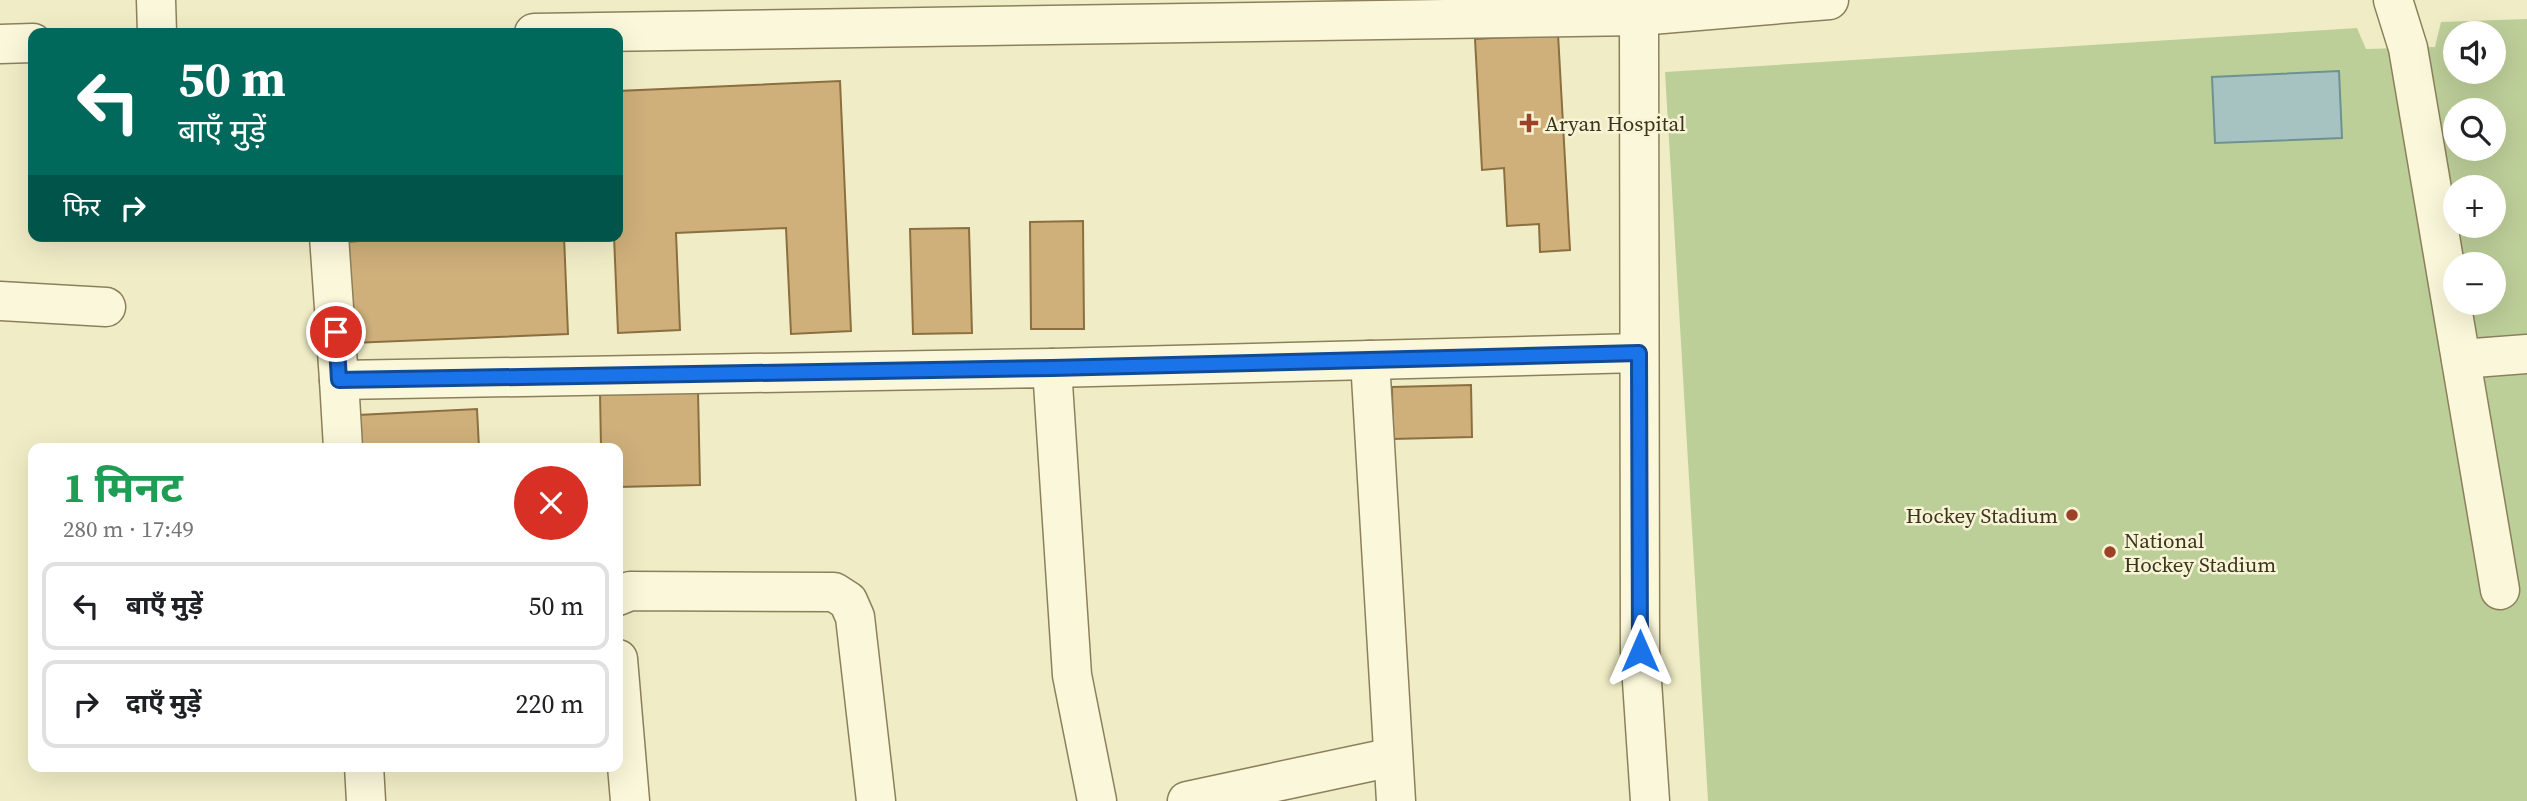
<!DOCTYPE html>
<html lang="hi">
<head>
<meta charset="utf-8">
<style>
  :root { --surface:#fff; --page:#f6f6f6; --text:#202124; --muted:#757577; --line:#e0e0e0 }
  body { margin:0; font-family:"Source Serif 4","Noto Sans Devanagari",serif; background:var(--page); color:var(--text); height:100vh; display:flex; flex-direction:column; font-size:26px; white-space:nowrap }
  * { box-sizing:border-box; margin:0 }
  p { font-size:23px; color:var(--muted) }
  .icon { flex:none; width:38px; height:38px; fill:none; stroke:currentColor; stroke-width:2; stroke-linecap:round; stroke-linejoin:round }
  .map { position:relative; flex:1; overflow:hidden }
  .panel { position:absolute; left:28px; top:443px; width:595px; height:329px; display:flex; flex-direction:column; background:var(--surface); border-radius:14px; box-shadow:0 7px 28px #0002 }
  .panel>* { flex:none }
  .top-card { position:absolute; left:28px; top:28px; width:595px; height:214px; border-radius:14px; box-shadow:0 7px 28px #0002; background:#00695c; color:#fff; overflow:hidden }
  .buttons { position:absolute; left:2443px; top:21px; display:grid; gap:14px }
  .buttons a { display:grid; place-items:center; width:63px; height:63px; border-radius:50%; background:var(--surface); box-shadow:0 7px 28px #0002; font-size:35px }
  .pin { position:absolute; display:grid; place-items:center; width:60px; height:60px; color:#fff; margin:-30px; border:4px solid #fff; border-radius:50%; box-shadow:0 2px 7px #0007 }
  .me { position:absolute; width:77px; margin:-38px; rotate:0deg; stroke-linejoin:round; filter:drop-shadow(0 0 5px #0008) }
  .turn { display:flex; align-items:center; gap:24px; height:147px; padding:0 35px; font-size:32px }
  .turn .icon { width:91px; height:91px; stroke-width:2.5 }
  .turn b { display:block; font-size:49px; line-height:60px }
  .then { display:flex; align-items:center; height:66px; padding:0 35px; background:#0003; gap:14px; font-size:26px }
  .round { display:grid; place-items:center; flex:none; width:74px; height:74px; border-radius:37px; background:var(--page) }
  .summary { display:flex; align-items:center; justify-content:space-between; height:119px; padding:0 35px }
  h1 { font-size:42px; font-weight:700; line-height:52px; color:#1e9e55 }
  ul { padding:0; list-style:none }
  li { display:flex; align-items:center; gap:21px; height:88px; margin:0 14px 10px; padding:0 21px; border:4px solid var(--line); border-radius:14px }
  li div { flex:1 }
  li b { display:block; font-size:26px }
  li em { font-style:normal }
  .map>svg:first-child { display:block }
  .green { fill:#bdcf99; fill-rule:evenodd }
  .water { fill:#a7c3c1; stroke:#6d9291; stroke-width:2 }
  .building { fill:#cfb07b; stroke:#8c6f40; stroke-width:2 }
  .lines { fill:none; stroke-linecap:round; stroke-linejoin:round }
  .minor-casing { stroke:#8c805b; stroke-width:41 }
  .minor { stroke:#faf7da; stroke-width:38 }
  .route-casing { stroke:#114b97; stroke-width:18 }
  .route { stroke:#1a73e8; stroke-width:12 }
  .poi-dot { fill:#9d4129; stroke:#f7f5d6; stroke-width:2.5 }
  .labels { text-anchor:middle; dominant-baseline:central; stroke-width:5; stroke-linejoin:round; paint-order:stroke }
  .poi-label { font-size:21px; fill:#3c331f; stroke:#f7f5d6; text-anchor:start }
</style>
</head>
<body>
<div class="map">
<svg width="2527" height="801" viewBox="0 0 2527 801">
  <rect width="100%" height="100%" fill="#f0edc6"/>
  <path class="green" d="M2527,19V801H1708L1665,72L2357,28L2366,49L2435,47L2441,22ZM2455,33H2494V72H2455ZM2455,110H2494V149H2455ZM2455,187H2494V226H2455ZM2455,264H2494V303H2455Z"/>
  <polygon class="water" points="2339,71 2342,138 2215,143 2212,77"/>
  <g class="building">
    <polygon points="1558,34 1570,250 1540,252 1539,224 1507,226 1504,168 1482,170 1475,39"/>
    <polygon points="840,81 851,331 791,334 786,228 676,233 680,330 618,333 614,236 618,236 618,91"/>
    <polygon points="1083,221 1084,329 1031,329 1030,222"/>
    <polygon points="969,228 972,333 913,334 910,229"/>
    <polygon points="423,236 564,236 568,334 352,343 347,242"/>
    <polygon points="1471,385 1472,437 1393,439 1392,387"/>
    <polygon points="698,391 700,485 618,487 618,448 601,448 600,393"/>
    <polygon points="477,409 479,448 360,448 358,415"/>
  </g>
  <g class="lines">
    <defs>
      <g id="minor">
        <polyline points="156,0 157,33"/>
        <polyline points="2393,0 2408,48 2500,590"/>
        <polyline points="1639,16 1640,651 1650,801"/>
        <polyline points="534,33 1639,16 1829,0"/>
        <polyline points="0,44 33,43"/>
        <polyline points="329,236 339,380 1052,368 1072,675 1097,801"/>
        <polyline points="0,301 106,307"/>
        <polyline points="2461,359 2527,354"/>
        <polyline points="1052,368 1370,360"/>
        <polyline points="339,380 343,448"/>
        <polyline points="618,596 630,591 834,592 848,601 855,617 876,801"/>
        <polyline points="618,659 630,801"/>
        <polyline points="364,766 366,801"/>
        <polyline points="1187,801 1393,757"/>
        <polyline points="1396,801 1370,360 1639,353"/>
      </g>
    </defs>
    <use href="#minor" class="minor-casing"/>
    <use href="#minor" class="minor"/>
  </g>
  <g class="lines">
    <defs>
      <polyline id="route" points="336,332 339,380 1052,368 1639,353 1640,651"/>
    </defs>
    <use href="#route" class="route-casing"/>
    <use href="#route" class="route"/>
  </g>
  <g class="poi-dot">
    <path d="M1525.5 112.5h7v7h7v7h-7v7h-7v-7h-7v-7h7z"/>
    <circle cx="2072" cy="515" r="7"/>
    <circle cx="2110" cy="552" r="7"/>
  </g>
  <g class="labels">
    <g class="poi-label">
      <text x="1545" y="123">Aryan Hospital</text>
      <text x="2058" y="515" text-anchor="end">Hockey Stadium</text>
      <text x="2124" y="540">National<tspan x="2124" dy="24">Hockey Stadium</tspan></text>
    </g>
  </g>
</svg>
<div class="buttons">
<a><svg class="icon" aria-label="sound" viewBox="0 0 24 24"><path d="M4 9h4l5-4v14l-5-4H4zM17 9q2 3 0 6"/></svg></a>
<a><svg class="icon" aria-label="search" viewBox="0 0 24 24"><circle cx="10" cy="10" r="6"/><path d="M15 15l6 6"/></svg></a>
<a>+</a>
<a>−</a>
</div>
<div class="pin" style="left:336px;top:332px;background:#d93025"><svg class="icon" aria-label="arrive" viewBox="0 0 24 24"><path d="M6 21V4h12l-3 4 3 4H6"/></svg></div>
<svg class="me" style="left:1640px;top:651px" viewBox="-20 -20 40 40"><path d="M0-17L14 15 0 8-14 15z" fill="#1a73e8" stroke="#fff" stroke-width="4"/></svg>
<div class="top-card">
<div class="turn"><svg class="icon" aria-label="left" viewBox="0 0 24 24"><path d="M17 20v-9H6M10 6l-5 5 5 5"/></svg><div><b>50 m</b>बाएँ मुड़ें</div></div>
<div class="then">फिर<svg class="icon" aria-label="right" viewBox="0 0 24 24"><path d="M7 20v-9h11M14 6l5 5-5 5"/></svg></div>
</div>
<section class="panel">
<div class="summary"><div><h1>1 मिनट</h1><p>280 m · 17:49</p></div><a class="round" style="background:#d93025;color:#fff"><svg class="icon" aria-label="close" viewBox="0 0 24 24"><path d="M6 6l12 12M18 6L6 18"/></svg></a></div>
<ul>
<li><svg class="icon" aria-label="left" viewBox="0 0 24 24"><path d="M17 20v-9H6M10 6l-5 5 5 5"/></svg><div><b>बाएँ मुड़ें</b></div><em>50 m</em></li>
<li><svg class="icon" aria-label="right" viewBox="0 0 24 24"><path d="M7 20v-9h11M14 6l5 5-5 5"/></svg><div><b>दाएँ मुड़ें</b></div><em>220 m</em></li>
</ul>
</section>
</div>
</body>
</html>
